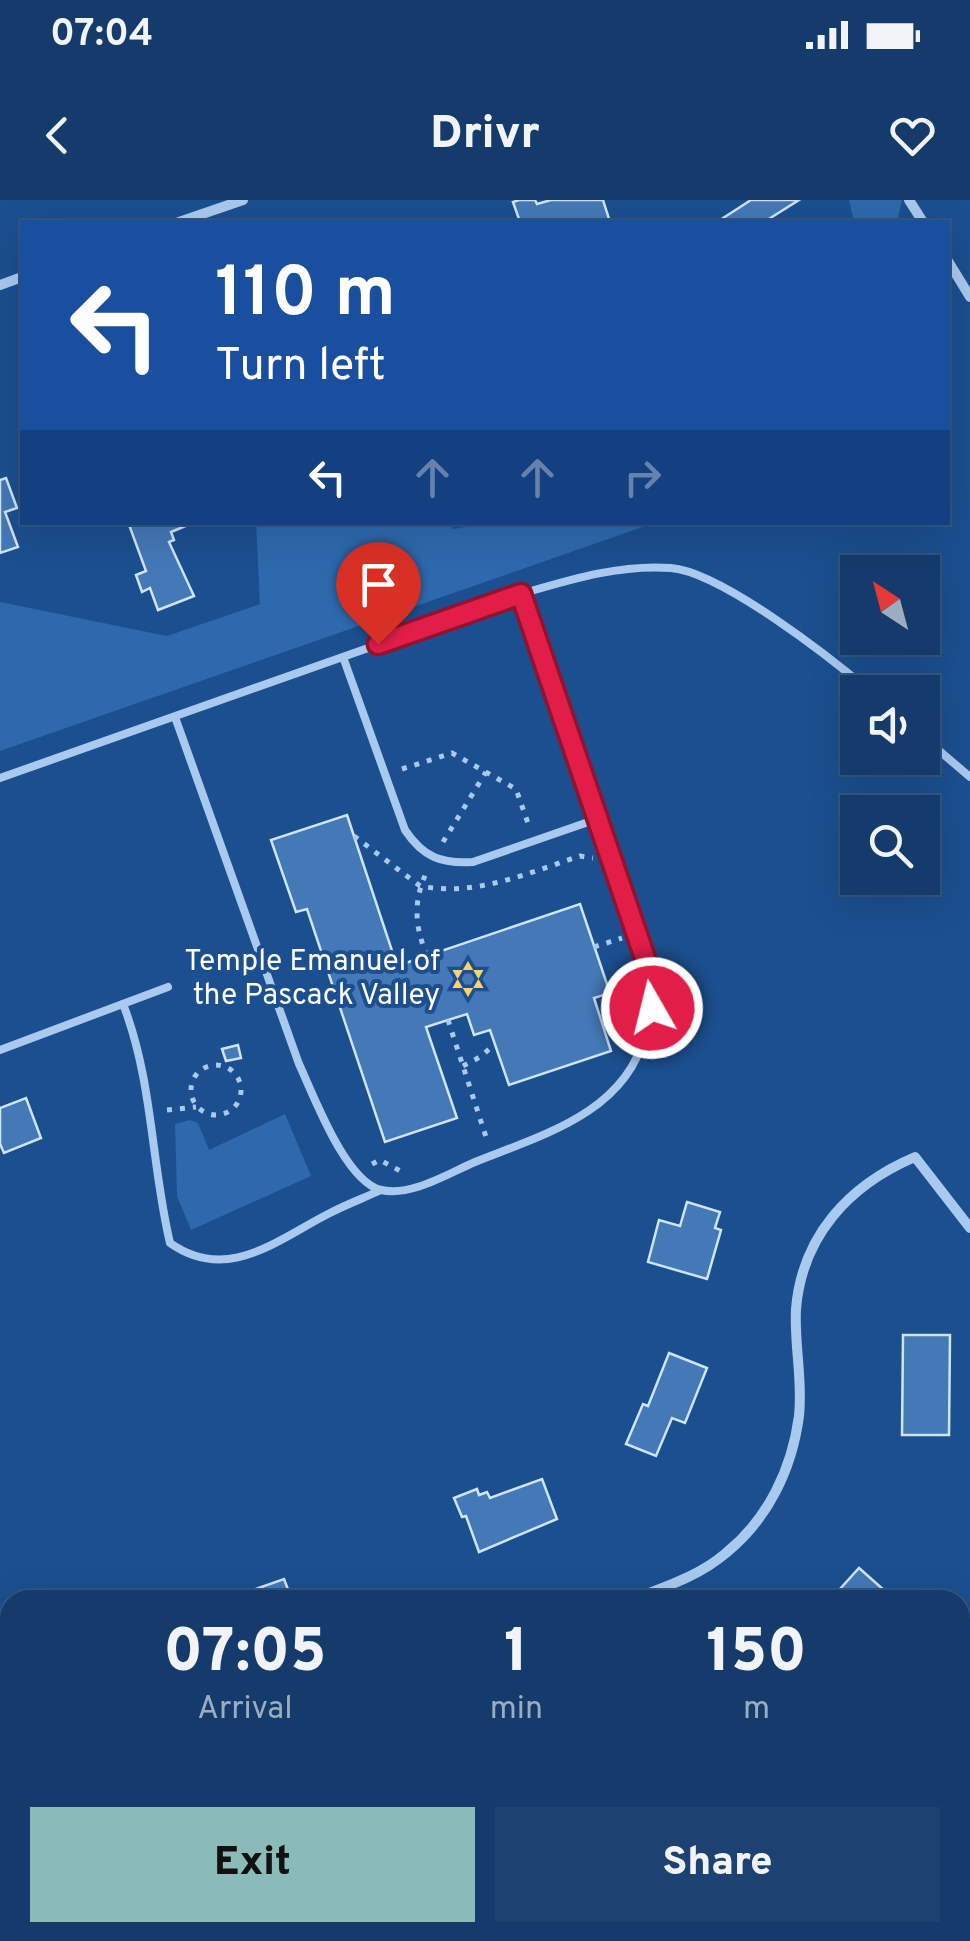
<!DOCTYPE html>
<html lang="en">
<head>
<meta charset="utf-8">
<style>
  :root { --surface:#143b6b; --page:#1d4271; --text:#f1f3f6; --muted:#9dadc1; --line:#33557e; --accent:#8bbbb9 }
  body { margin:0; font-family:Overpass,sans-serif; background:var(--page); color:var(--text); height:100vh; display:flex; flex-direction:column; font-size:38px; white-space:nowrap }
  * { box-sizing:border-box; margin:0 }
  p { font-size:32px; color:var(--muted) }
  .icon { flex:none; width:55px; height:55px; fill:none; stroke:currentColor; stroke-width:2; stroke-linecap:round; stroke-linejoin:round }
  .map { position:relative; flex:1; overflow:hidden }
  .panel { position:absolute; left:0px; top:1390px; width:970px; height:352px; display:flex; flex-direction:column; background:var(--surface); border-radius:30px 30px 0 0; box-shadow:0 10px 40px #0002,0 0 0 2px var(--line) }
  .panel>* { flex:none }
  .hud { position:absolute; left:20px; top:20px; width:930px; height:305px; border-radius:0px; box-shadow:0 10px 40px #0002,0 0 0 2px var(--line); background:#1a4fa0; color:#fff; overflow:hidden }
  .needle { width:65px; rotate:324deg }
  .buttons { position:absolute; left:840px; top:355px; display:grid; gap:20px }
  .buttons a { display:grid; place-items:center; width:100px; height:100px; border-radius:0px; background:var(--surface); box-shadow:0 10px 40px #0002,0 0 0 2px var(--line); font-size:50px }
  .pin { position:absolute; display:grid; place-items:center; width:85px; height:85px; color:#fff; margin:-102px -42px; border-radius:50% 50% 50% 0; rotate:-45deg; box-shadow:0 0 10px #0007 }
  .pin .icon { rotate:45deg }
  .me { position:absolute; width:110px; margin:-55px; rotate:352deg; stroke-linejoin:round; filter:drop-shadow(0 0 8px #0008) }
  .turn { display:flex; align-items:center; gap:35px; height:210px; padding:0 30px; font-size:45px }
  .turn .icon { width:130px; height:130px; stroke-width:2.5 }
  .turn b { display:block; font-size:70px; line-height:85px }
  .lanes { display:flex; align-items:center; height:95px; padding:0 30px; background:#0003; justify-content:center; gap:50px; direction:ltr }
  .lanes .off { opacity:.35 }
  .eta { display:flex; justify-content:space-evenly; align-items:center; height:170px; text-align:center }
  .eta b { font-size:60px; font-weight:800; line-height:70px }
  .primary-button { display:flex; gap:20px; margin-top:auto; padding:20px 30px }
  .primary-button a { flex:1; height:115px; border-radius:0px; background:var(--accent); color:#111; font-size:40px; font-weight:800; line-height:115px; text-align:center }
  .primary-button a+a { background:var(--page); color:var(--text) }
  .status { display:flex; justify-content:space-between; align-items:center; height:70px; padding:0 50px; background:var(--surface); direction:ltr }
  .status svg { height:28px; fill:currentColor }
  header { display:flex; justify-content:space-between; align-items:center; height:130px; padding:0 30px; background:var(--surface); font-size:45px; font-weight:800 }
  .map>svg:first-child { display:block }
  .green { fill:#2e69ad }
  .building { fill:#4478b7; stroke:#cfe3fa; stroke-width:2.5 }
  .lines { fill:none; stroke-linecap:round; stroke-linejoin:round }
  .path { stroke:#a9c9ee; stroke-width:5; stroke-dasharray:5 8; stroke-linecap:butt }
  .lane { stroke:#a9c9ee; stroke-width:8 }
  .street { stroke:#a9c9ee; stroke-width:10 }
  .route-casing { stroke:#92132f; stroke-width:25 }
  .route { stroke:#e11d48; stroke-width:18 }
  .labels { text-anchor:middle; dominant-baseline:central; stroke-width:8; stroke-linejoin:round; paint-order:stroke }
  .poi-label { font-size:30px; fill:#fff; stroke:#1b4f8f; text-anchor:end }
</style>
</head>
<body>
<div class="status"><b>07:04</b><svg viewBox="0 0 49 12"><path d="M0 12V9h3v3zM5 12V6h3v6zM10 12V3h3v9zM15 12V0h3v12zM26 1h20v11H26zM47 4h2v5h-2z"/></svg></div>
<header><svg class="icon" aria-label="back" viewBox="0 0 24 24"><path d="M15 5l-7 7 7 7"/></svg>Drivr<svg class="icon" aria-label="heart" viewBox="0 0 24 24"><path d="M12 20l-8-8c-3-5 5-10 8-4 3-6 11-1 8 4z"/></svg></header>
<div class="map">
<svg width="970" height="1741" viewBox="0 0 970 1741">
  <rect width="100%" height="100%" fill="#1b4f8f"/>
  <g class="green">
    <polygon points="849,0 902,0 897,22 854,22"/>
    <polygon points="449,322 453,329 498,322 654,323 0,551 0,402 167,436 260,404 256,323"/>
    <polygon points="285,914 311,976 191,1030 177,996 175,924 190,920 198,923 209,950"/>
  </g>
  <g class="building">
    <polygon points="519,0 535,0 537,4 551,0 603,0 610,22 520,22 513,2"/>
    <polygon points="751,0 799,0 764,22 717,22"/>
    <polygon points="6,278 17,308 5,312 18,347 0,353 0,280"/>
    <polygon points="128,322 195,322 171,332 174,340 169,342 194,396 158,410 150,388 142,392 136,375 146,371"/>
    <polygon points="347,615 397,766 580,704 610,793 594,798 611,851 509,885 490,830 474,835 467,814 426,827 457,918 385,942 307,709 296,712 271,640"/>
    <polygon points="238,845 241,858 226,861 222,849"/>
    <polygon points="26,898 41,938 4,953 0,944 0,908"/>
    <polygon points="687,1002 720,1012 715,1028 721,1030 707,1079 648,1062 659,1020 680,1026"/>
    <polygon points="903,1135 950,1135 949,1235 902,1235"/>
    <polygon points="669,1153 707,1168 685,1223 672,1218 656,1256 626,1244 643,1204 648,1206"/>
    <polygon points="542,1279 557,1319 479,1352 466,1316 462,1317 454,1298 477,1289 479,1295 487,1292 490,1298"/>
    <polygon points="859,1368 893,1398 891,1400 830,1400"/>
    <polygon points="284,1379 292,1400 225,1400"/>
    <polygon points="10,1462 10,1524 0,1528 0,1466"/>
    <polygon points="970,1702 970,1741 952,1741 948,1732 960,1732 960,1706"/>
    <polygon points="103,1732 185,1732 162,1741 107,1741"/>
    <polygon points="846,1732 864,1732 867,1741 823,1741"/>
  </g>
  <g class="lines">
    <g class="path">
      <polyline points="402,569 452,553 516,589 529,626"/>
      <path d="M354,636L420,686C475,697 528,673 580,656L593,658"/>
      <polyline points="443,642 486,572"/>
      <polyline points="594,747 622,738"/>
      <path d="M427,756C414,724 413,700 428,669"/>
      <polyline points="448,820 487,940"/>
      <circle cx="216" cy="890" r="25"/>
      <polyline points="463,866 480,857 495,844"/>
      <polyline points="167,910 196,907"/>
      <polyline points="372,964 380,960 402,972"/>
    </g>
    <g class="lane">
      <path d="M343,457L405,630C423,657 441,664 473,662L597,619"/>
      <path d="M175,517L299,864C314,896 345,981 381,990C411,997 449,973 475,962C542,935 625,913 645,835C648,825 652,815 651,805C651,792 649,779 648,767L521,394"/>
      <polyline points="922,536 970,577"/>
      <path d="M0,578L521,394C569,380 620,364 671,368C721,372 831,458 871,492"/>
      <path d="M123,804C153,881 151,963 170,1043C228,1084 278,1039 330,1013C347,1004 364,998 381,990"/>
      <polyline points="0,850 168,787"/>
    </g>
    <g class="street">
      <polyline points="909,0 923,22"/>
      <polyline points="179,22 243,0"/>
      <polyline points="948,61 970,97"/>
      <polyline points="0,85 22,77"/>
      <path d="M631,1400C664,1387 698,1377 726,1353C768,1319 792,1269 799,1216C803,1180 794,1145 796,1109C802,1036 849,985 915,957L970,1028"/>
      <polyline points="0,1640 10,1636"/>
    </g>
  </g>
  <g class="lines">
    <defs>
      <polyline id="route" points="378,444 521,394 648,767 652,808"/>
    </defs>
    <use href="#route" class="route-casing"/>
    <use href="#route" class="route"/>
  </g>
  <defs>
    <symbol id="synagogue-bare" viewBox="-9 -9 18 18"><path d="M0-6.5L5.6 3.2H-5.6ZM0 6.5L5.6-3.2H-5.6Z" fill="#ffd166" stroke="#1b4f8f" stroke-width="2.5" paint-order="stroke"/></symbol>
  </defs>
  <g fill-rule="evenodd">
    <use href="#synagogue-bare" x="443" y="754" width="50" height="50"/>
  </g>
  <g class="labels">
    <g class="poi-label">
      <text x="440" y="762">Temple Emanuel of<tspan x="440" dy="34">the Pascack Valley</tspan></text>
    </g>
  </g>
</svg>
<div class="buttons">
<a><svg class="needle" viewBox="-14 -14 28 28"><path d="M0-13l5 13h-10z" fill="#e53935"/><path d="M0 13l5-13h-10z" fill="#9dadc1"/></svg></a>
<a><svg class="icon" aria-label="sound" viewBox="0 0 24 24"><path d="M4 9h4l5-4v14l-5-4H4zM17 9q2 3 0 6"/></svg></a>
<a><svg class="icon" aria-label="search" viewBox="0 0 24 24"><circle cx="10" cy="10" r="6"/><path d="M15 15l6 6"/></svg></a>
</div>
<div class="pin" style="left:378px;top:444px;background:#d93025"><svg class="icon" aria-label="arrive" viewBox="0 0 24 24"><path d="M6 21V4h12l-3 4 3 4H6"/></svg></div>
<svg class="me" style="left:652px;top:808px" viewBox="-20 -20 40 40"><circle r="17" fill="#e11d48" stroke="#fff" stroke-width="3"/><path d="M0-11L8 9 0 5-8 9z" fill="#fff"/></svg>
<div class="hud">
<div class="turn"><svg class="icon" aria-label="left" viewBox="0 0 24 24"><path d="M17 20v-9H6M10 6l-5 5 5 5"/></svg><div><b>110 m</b>Turn left</div></div>
<div class="lanes"><svg class="icon" aria-label="left" viewBox="0 0 24 24"><path d="M17 20v-9H6M10 6l-5 5 5 5"/></svg><svg class="icon off" aria-label="ahead" viewBox="0 0 24 24"><path d="M12 20V5M6 11l6-6 6 6"/></svg><svg class="icon off" aria-label="ahead" viewBox="0 0 24 24"><path d="M12 20V5M6 11l6-6 6 6"/></svg><svg class="icon off" aria-label="right" viewBox="0 0 24 24"><path d="M7 20v-9h11M14 6l5 5-5 5"/></svg></div>
</div>
<section class="panel">
<div class="eta">
<div><b>07:05</b><p>Arrival</p></div>
<div><b>1</b><p>min</p></div>
<div><b>150</b><p>m</p></div>
</div>
<div class="primary-button"><a>Exit</a><a>Share</a></div>
</section>
</div>
</body>
</html>
